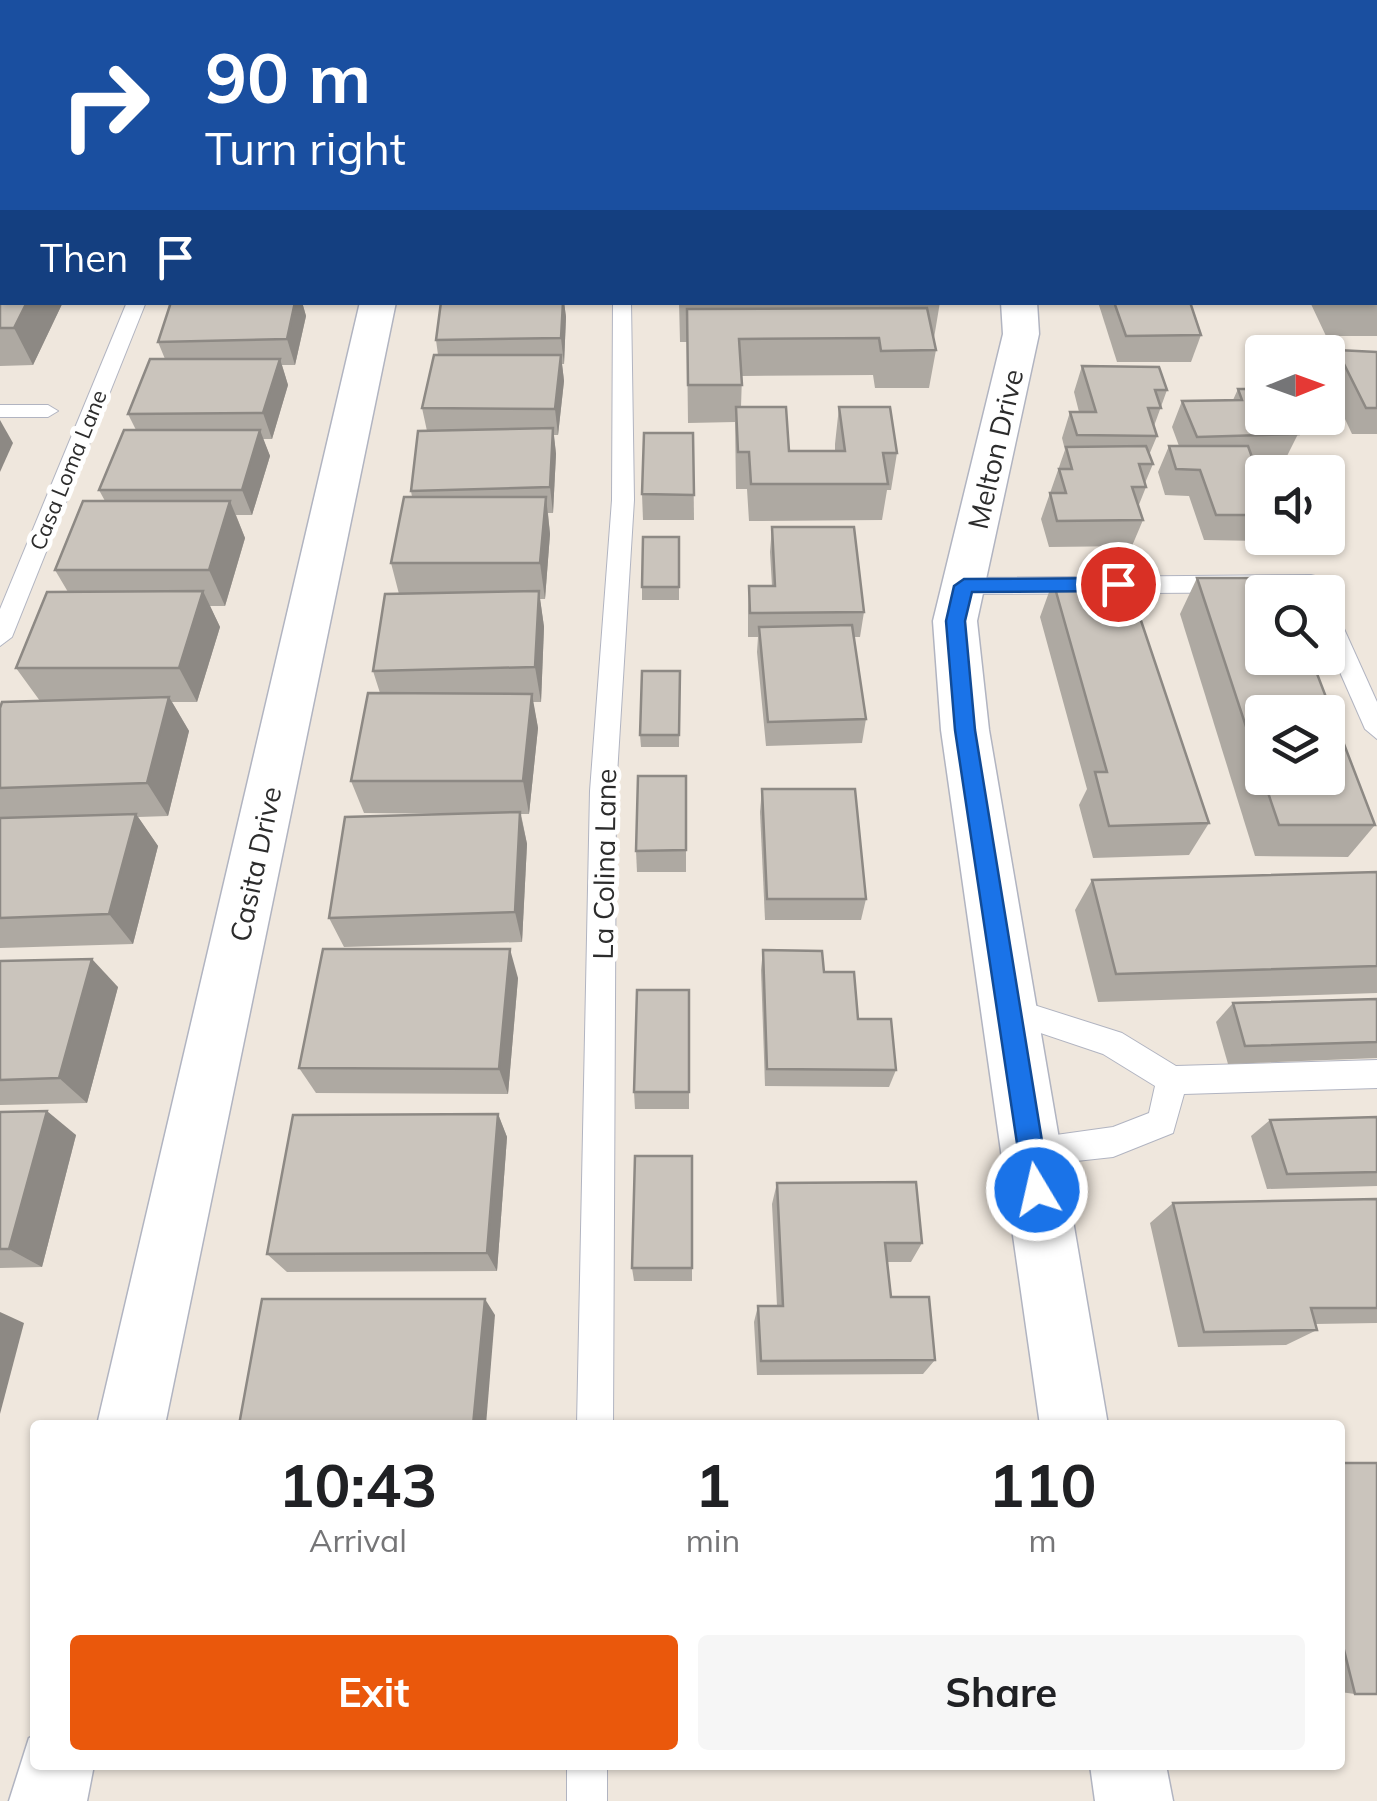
<!DOCTYPE html>
<html lang="en">
<head>
<meta charset="utf-8">
<style>
  :root { --surface:#fff; --page:#f6f6f6; --text:#202124; --muted:#757577; --accent:#ea580c }
  body { margin:0; font-family:Mulish,sans-serif; background:var(--page); color:var(--text); height:100vh; display:flex; flex-direction:column; font-size:38px; white-space:nowrap }
  * { box-sizing:border-box; margin:0 }
  p { font-size:32px; color:var(--muted) }
  .icon { flex:none; width:55px; height:55px; fill:none; stroke:currentColor; stroke-width:2; stroke-linecap:round; stroke-linejoin:round }
  .map { position:relative; flex:1; overflow:hidden }
  .side { position:absolute; left:30px; top:1420px; width:1315px; height:350px; display:flex; flex-direction:column; background:var(--surface); border-radius:10px; box-shadow:0 2px 8px #0004 }
  .side>* { flex:none }
  .banner { position:absolute; left:0px; top:0px; width:1378px; height:305px; box-shadow:0 2px 8px #0004; background:#1a4fa0; color:#fff; overflow:hidden }
  .needle { width:65px; rotate:89deg }
  .buttons { position:absolute; left:1245px; top:335px; display:grid; gap:20px }
  .buttons a { display:grid; place-items:center; width:100px; height:100px; border-radius:10px; background:var(--surface); box-shadow:0 2px 8px #0004; font-size:50px }
  .pin { position:absolute; display:grid; place-items:center; width:85px; height:85px; color:#fff; margin:-42px; border:5px solid #fff; border-radius:50%; box-shadow:0 2px 10px #0007 }
  .me { position:absolute; width:110px; margin:-55px; rotate:351deg; stroke-linejoin:round; filter:drop-shadow(0 0 8px #0008) }
  .turn { display:flex; align-items:center; gap:35px; height:210px; padding:0 40px; font-size:45px }
  .turn .icon { width:130px; height:130px; stroke-width:2.5 }
  .turn b { display:block; font-size:70px; line-height:85px }
  .then { display:flex; align-items:center; height:95px; padding:0 40px; background:#0003; gap:20px; font-size:38px }
  .eta { display:flex; justify-content:space-evenly; align-items:center; height:170px; text-align:center }
  .eta b { font-size:60px; font-weight:700; line-height:70px }
  .primary-button { display:flex; gap:20px; margin-top:auto; padding:20px 40px }
  .primary-button a { flex:1; height:115px; border-radius:10px; background:var(--accent); color:#fff; font-size:40px; font-weight:700; line-height:115px; text-align:center }
  .primary-button a+a { background:var(--page); color:var(--text) }
  .map>svg:first-child { display:block }
  .lines { fill:none; stroke-linecap:round; stroke-linejoin:round }
  .lane-casing { stroke:#b1b4c1; stroke-width:2 }
  .street-casing { stroke:#b1b4c1; stroke-width:3 }
  .lane { fill:#fff; fill-rule:evenodd }
  .street { fill:#fff; fill-rule:evenodd }
  .wall { fill:#aea9a2 }
  .shaded-wall { fill:#8d8984 }
  .building { fill:#cac4bc; stroke:#8d8984; stroke-width:2.5 }
  .route { fill:#1a73e8; stroke:#114b97; stroke-width:2.5 }
  .labels { text-anchor:middle; dominant-baseline:central; stroke-width:10; stroke-linejoin:round; paint-order:stroke }
  .far-street-label { font-size:22px; fill:#2c2c2c; stroke:#fff }
  .street-label { font-size:28px; fill:#2c2c2c; stroke:#fff }
</style>
</head>
<body>
<div class="map">
<svg width="1377" height="1801" viewBox="0 0 1377 1801">
  <rect width="100%" height="100%" fill="#efe7dd"/>
  <g class="lines">
    <defs>
      <g id="lane">
        <rect x="630" y="0" width="14" height="2"/>
        <polygon points="0,59 2,60 2,68 0,69"/>
        <polygon points="127,302 146,302 12,637 0,646 0,609"/>
        <polygon points="613,302 631,302 634,500 616,791 613,1425 577,1425 590,791 612,500"/>
        <polygon points="0,405 48,405 58,411 48,417 0,417"/>
        <polygon points="1311,575 1319,577 1326,592 964,594 953,586 964,578"/>
        <polygon points="1328,612 1340,620 1377,702 1377,739 1365,729 1328,645"/>
        <polygon points="1009,997 1122,1033 1176,1066 1377,1060 1377,1088 1184,1094 1173,1133 1113,1157 1031,1166 1020,1162 1015,1151 1020,1140 1113,1127 1149,1113 1155,1086 1103,1054 999,1019 994,1010 999,1001"/>
        <rect x="567" y="1765" width="40" height="36"/>
      </g>
      <g id="street">
        <polygon points="924,0 952,0 953,2 926,2"/>
        <polygon points="1328,0 1356,0 1356,2 1329,2"/>
        <polygon points="2,69 2,90 0,91 0,70"/>
        <rect x="1375" y="132" width="2" height="22"/>
        <polygon points="360,302 396,302 165,1425 97,1425"/>
        <polygon points="1001,302 1037,302 1039,334 977,621 989,730 1108,1425 1040,1425 941,730 933,621 1003,334"/>
        <polygon points="35,1735 35,1765 94,1765 87,1801 9,1801 29,1738"/>
        <polygon points="1090,1765 1166,1765 1173,1801 1095,1801"/>
      </g>
    </defs>
    <use href="#lane" class="lane-casing"/>
    <use href="#street" class="street-casing"/>
    <use href="#lane" class="lane"/>
    <use href="#street" class="street"/>
  </g>
  <g class="wall">
    <polygon points="89,0 174,0 173,2 90,2"/>
    <polygon points="183,0 226,0 225,2 184,2"/>
    <polygon points="292,0 395,0 394,2 292,2"/>
    <polygon points="497,0 592,0 591,2 498,2"/>
    <rect x="676" y="0" width="204" height="2"/>
    <polygon points="1116,0 1278,0 1280,2 1116,2"/>
    <polygon points="2,129 2,183 0,183 0,133"/>
    <polygon points="0,199 2,199 2,302 63,302 33,365 0,366"/>
    <polygon points="1375,220 1377,220 1377,336 1326,336 1310,302 1375,302"/>
    <polygon points="171,302 302,302 306,316 295,365 282,365 288,385 272,439 263,439 270,456 252,515 236,515 245,538 225,606 210,606 220,627 197,702 172,702 189,731 168,816 138,817 158,846 133,944 0,948 0,708 40,701 16,668 68,592 55,570 105,501 99,490 136,430 128,414 165,359 158,342"/>
    <polygon points="441,302 564,302 566,317 564,364 562,364 564,381 558,435 554,435 556,454 553,513 548,513 550,534 545,599 540,599 544,627 541,702 533,702 538,728 529,814 521,814 527,844 522,942 344,947 329,918 465,814 364,813 351,781 380,693 373,671 399,594 391,563 412,497 411,491 427,431 422,408 438,355 436,340"/>
    <polygon points="679,302 940,302 934,338 936,350 929,388 875,388 873,375 742,376 741,407 789,451 835,451 835,444 839,407 897,453 891,490 887,490 882,520 749,521 747,489 736,489 735,422 688,423 687,342 680,342"/>
    <polygon points="1098,302 1190,302 1201,335 1191,362 1117,362"/>
    <polygon points="1337,350 1377,352 1377,434 1352,434 1328,383 1328,369"/>
    <polygon points="1082,366 1167,390 1154,426 1157,436 1149,455 1153,464 1145,483 1146,487 1138,507 1143,520 1132,546 1049,547 1041,519 1065,450 1062,438 1070,412 1079,412 1074,392"/>
    <polygon points="1238,389 1298,434 1285,460 1254,461 1262,485 1262,537 1260,541 1204,540 1189,496 1165,495 1158,472 1169,446 1179,446 1172,427 1182,401 1233,400"/>
    <polygon points="693,433 694,520 643,520 642,494"/>
    <polygon points="772,527 864,612 860,637 853,637 866,719 862,743 766,746 757,652 758,637 748,637 748,611 749,586 772,586 770,552"/>
    <polygon points="679,537 679,600 642,600 642,587"/>
    <polygon points="1197,578 1375,825 1348,857 1255,856 1180,614"/>
    <polygon points="1053,581 1209,823 1189,855 1093,858 1079,805 1087,789 1040,617"/>
    <polygon points="680,671 679,747 641,747 640,735"/>
    <polygon points="686,776 686,872 637,872 636,851"/>
    <polygon points="762,789 866,899 861,920 765,920 760,812"/>
    <polygon points="1377,872 1377,993 1098,1002 1075,910 1092,880"/>
    <polygon points="763,950 824,972 896,1070 889,1087 765,1086 761,970"/>
    <polygon points="0,961 118,987 87,1103 0,1105"/>
    <polygon points="518,978 508,1094 316,1093 299,1068"/>
    <polygon points="689,990 689,1109 635,1109 634,1092"/>
    <polygon points="1233,1003 1377,1042 1377,1058 1228,1064 1216,1022"/>
    <polygon points="0,1112 76,1135 42,1267 0,1268"/>
    <polygon points="498,1114 507,1137 497,1271 287,1272 267,1254"/>
    <polygon points="1377,1117 1377,1186 1267,1189 1251,1136 1270,1120"/>
    <polygon points="692,1156 692,1281 634,1281 632,1268"/>
    <polygon points="777,1183 922,1243 911,1262 887,1262 891,1297 935,1360 923,1374 757,1375 754,1322 758,1306 777,1306 772,1204"/>
    <polygon points="1377,1199 1377,1323 1315,1324 1317,1330 1286,1345 1178,1347 1150,1223 1173,1203"/>
    <polygon points="1340,1463 1355,1694 1340,1692"/>
  </g>
  <g class="shaded-wall">
    <polygon points="27,302 63,302 33,365 14,328"/>
    <polygon points="295,302 302,302 306,316 295,365 287,339"/>
    <polygon points="563,302 564,302 566,317 564,364 561,338"/>
    <polygon points="561,355 564,381 558,435 555,409"/>
    <polygon points="280,359 288,385 272,439 263,413"/>
    <polygon points="0,420 13,443 0,472"/>
    <polygon points="553,428 556,454 553,513 550,487"/>
    <polygon points="260,430 270,456 252,515 242,490"/>
    <polygon points="546,497 550,534 545,599 540,563"/>
    <polygon points="230,501 245,538 225,606 209,570"/>
    <polygon points="203,591 220,627 197,702 179,668"/>
    <polygon points="539,591 544,627 541,702 535,667"/>
    <polygon points="532,694 538,728 529,814 523,781"/>
    <polygon points="169,697 189,731 168,816 147,783"/>
    <polygon points="520,812 527,844 522,942 515,912"/>
    <polygon points="136,814 158,846 133,944 109,914"/>
    <polygon points="510,949 518,978 508,1094 499,1069"/>
    <polygon points="92,959 118,987 87,1103 59,1078"/>
    <polygon points="47,1111 76,1135 42,1267 9,1249"/>
    <polygon points="498,1114 507,1137 497,1271 487,1253"/>
    <polygon points="485,1299 495,1315 486,1425 473,1425"/>
    <polygon points="0,1312 24,1323 0,1414"/>
  </g>
  <g class="building">
    <polygon points="1001,0 1048,0 1049,2 1002,2"/>
    <polygon points="1195,0 1278,0 1280,2 1196,2"/>
    <polygon points="2,129 2,157 0,157 0,133"/>
    <rect x="0" y="199" width="2" height="27"/>
    <rect x="1375" y="220" width="2" height="79"/>
    <polygon points="2,245 2,302 27,302 14,328 0,328 0,250"/>
    <polygon points="171,302 295,302 287,339 158,342"/>
    <polygon points="441,302 563,302 561,338 436,340"/>
    <polygon points="1114,302 1190,302 1201,335 1126,336"/>
    <polygon points="927,308 936,350 881,351 879,338 739,339 742,385 688,385 687,309"/>
    <polygon points="1337,350 1377,352 1377,408 1366,408"/>
    <polygon points="434,355 561,355 555,409 422,408"/>
    <polygon points="150,359 280,359 263,413 128,414"/>
    <polygon points="1082,366 1159,367 1167,390 1155,390 1161,408 1148,408 1157,436 1077,435 1070,412 1096,412"/>
    <polygon points="1238,389 1262,389 1262,418 1290,418 1298,434 1197,437 1182,401 1242,400"/>
    <polygon points="736,407 786,407 789,451 845,451 839,407 890,407 897,453 883,453 888,484 751,484 749,452 738,452"/>
    <polygon points="553,428 550,487 411,491 418,431"/>
    <polygon points="124,430 260,430 242,490 99,490"/>
    <polygon points="644,433 693,433 694,495 642,494"/>
    <polygon points="1146,446 1153,464 1139,464 1146,487 1132,487 1143,520 1057,521 1050,493 1066,493 1059,469 1072,469 1066,447"/>
    <polygon points="1169,446 1248,446 1262,485 1262,515 1216,515 1200,470 1176,469"/>
    <polygon points="404,497 546,497 540,563 391,563"/>
    <polygon points="83,501 230,501 209,570 55,570"/>
    <polygon points="772,527 854,527 864,612 750,613 749,586 775,586"/>
    <polygon points="643,537 679,537 679,587 642,587"/>
    <polygon points="1197,578 1280,578 1286,592 1262,592 1262,658 1311,658 1375,825 1279,825 1263,778 1328,778 1328,712 1262,712 1262,775"/>
    <polygon points="1127,579 1209,823 1109,826 1095,772 1107,772 1053,581"/>
    <polygon points="203,591 179,668 16,668 47,592"/>
    <polygon points="539,591 535,667 373,671 385,594"/>
    <polygon points="852,625 866,719 768,722 759,627"/>
    <polygon points="642,671 680,671 679,735 640,735"/>
    <polygon points="368,693 532,694 523,781 351,781"/>
    <polygon points="169,697 147,783 0,788 0,708 2,702"/>
    <polygon points="638,776 686,776 686,850 636,851"/>
    <polygon points="762,789 855,789 866,899 767,899"/>
    <polygon points="520,812 515,912 329,918 345,817"/>
    <polygon points="136,814 109,914 0,918 0,818"/>
    <polygon points="1377,872 1377,966 1116,974 1092,880"/>
    <polygon points="323,949 510,949 499,1069 299,1068"/>
    <polygon points="763,950 822,951 824,972 854,972 858,1019 891,1019 896,1070 767,1069"/>
    <polygon points="92,959 59,1078 0,1080 0,961"/>
    <polygon points="637,990 689,990 689,1092 634,1092"/>
    <polygon points="1377,999 1377,1042 1245,1046 1233,1003"/>
    <polygon points="47,1111 9,1249 0,1249 0,1112"/>
    <polygon points="498,1114 487,1253 267,1254 293,1115"/>
    <polygon points="1377,1117 1377,1172 1287,1174 1270,1120"/>
    <polygon points="635,1156 692,1156 692,1268 632,1268"/>
    <polygon points="916,1182 922,1243 885,1243 891,1297 929,1297 935,1360 761,1361 758,1306 783,1306 777,1183"/>
    <polygon points="1377,1199 1377,1308 1311,1308 1317,1330 1204,1332 1173,1203"/>
    <polygon points="262,1299 485,1299 473,1425 239,1425"/>
    <polygon points="1340,1463 1377,1463 1377,1694 1355,1694 1340,1634"/>
  </g>
  <polygon class="route" points="1118,578 1127,584 1118,591 972,592 965,621 975,730 1050,1190 1047,1199 1037,1203 1028,1199 1024,1190 955,730 946,621 954,586 964,579"/>
  <g class="labels">
    <g class="far-street-label">
      <text transform="translate(68 470) rotate(-68)">Casa Loma Lane</text>
    </g>
    <g class="street-label">
      <text transform="translate(995 449) rotate(-77)">Melton Drive</text>
      <text transform="translate(255 864) rotate(-78)">Casita Drive</text>
      <text transform="translate(604 864) rotate(-89)">La Colina Lane</text>
    </g>
  </g>
</svg>
<div class="buttons">
<a><svg class="needle" viewBox="-14 -14 28 28"><path d="M0-13l5 13h-10z" fill="#e53935"/><path d="M0 13l5-13h-10z" fill="#757577"/></svg></a>
<a><svg class="icon" aria-label="sound" viewBox="0 0 24 24"><path d="M4 9h4l5-4v14l-5-4H4zM17 9q2 3 0 6"/></svg></a>
<a><svg class="icon" aria-label="search" viewBox="0 0 24 24"><circle cx="10" cy="10" r="6"/><path d="M15 15l6 6"/></svg></a>
<a><svg class="icon" aria-label="layers" viewBox="0 0 24 24"><path d="M12 4l9 5-9 5-9-5zM3 14l9 5 9-5"/></svg></a>
</div>
<div class="pin" style="left:1118px;top:584px;background:#d93025"><svg class="icon" aria-label="arrive" viewBox="0 0 24 24"><path d="M6 21V4h12l-3 4 3 4H6"/></svg></div>
<svg class="me" style="left:1037px;top:1190px" viewBox="-20 -20 40 40"><circle r="17" fill="#1a73e8" stroke="#fff" stroke-width="3"/><path d="M0-11L8 9 0 5-8 9z" fill="#fff"/></svg>
<div class="banner">
<div class="turn"><svg class="icon" aria-label="right" viewBox="0 0 24 24"><path d="M7 20v-9h11M14 6l5 5-5 5"/></svg><div><b>90 m</b>Turn right</div></div>
<div class="then">Then<svg class="icon" aria-label="arrive" viewBox="0 0 24 24"><path d="M6 21V4h12l-3 4 3 4H6"/></svg></div>
</div>
<section class="side">
<div class="eta">
<div><b>10:43</b><p>Arrival</p></div>
<div><b>1</b><p>min</p></div>
<div><b>110</b><p>m</p></div>
</div>
<div class="primary-button"><a>Exit</a><a>Share</a></div>
</section>
</div>
</body>
</html>
